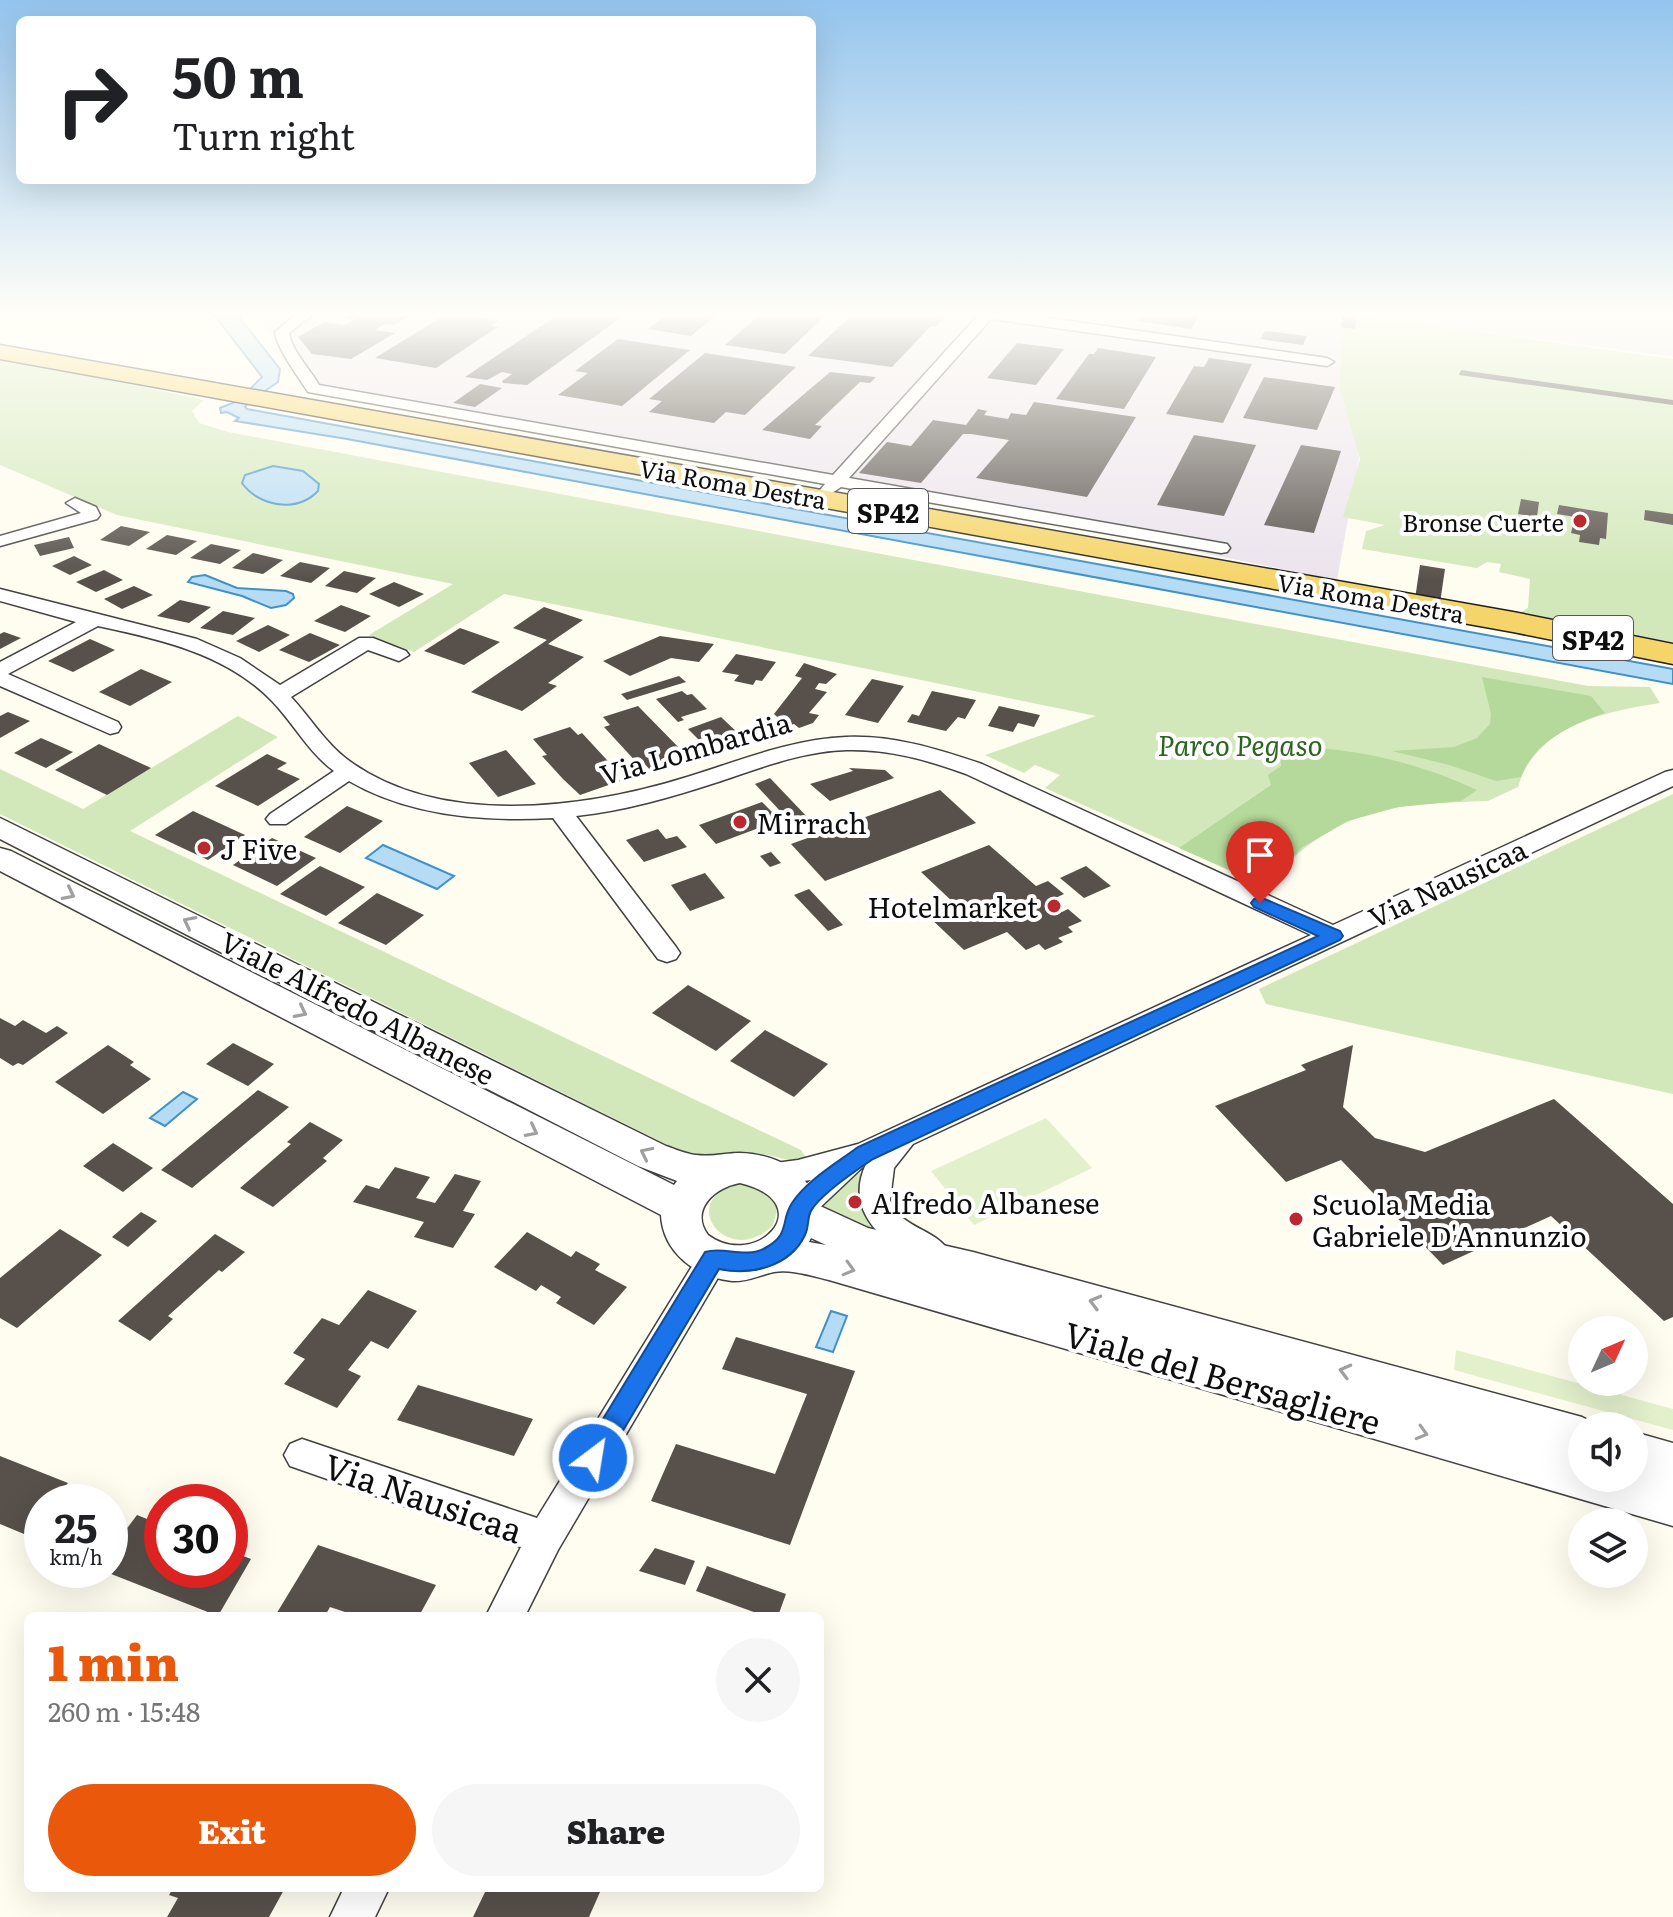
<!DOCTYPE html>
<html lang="en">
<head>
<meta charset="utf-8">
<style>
  :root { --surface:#fff; --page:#f6f6f6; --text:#202124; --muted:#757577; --accent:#ea580c }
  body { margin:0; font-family:Literata,serif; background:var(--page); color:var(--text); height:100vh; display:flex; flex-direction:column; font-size:30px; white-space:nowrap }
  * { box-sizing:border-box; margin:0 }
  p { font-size:26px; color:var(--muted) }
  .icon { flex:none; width:44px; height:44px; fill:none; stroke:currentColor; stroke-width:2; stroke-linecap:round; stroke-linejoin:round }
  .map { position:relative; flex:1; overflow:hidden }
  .drawer { position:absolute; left:24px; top:1612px; width:800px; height:280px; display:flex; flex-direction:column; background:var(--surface); border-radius:12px; box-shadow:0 8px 32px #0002 }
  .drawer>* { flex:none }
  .banner { position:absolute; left:16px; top:16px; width:800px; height:168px; border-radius:12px; box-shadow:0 8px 32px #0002; background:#fff; color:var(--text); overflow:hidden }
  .needle { width:52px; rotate:46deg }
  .tools { position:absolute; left:1568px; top:1316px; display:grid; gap:16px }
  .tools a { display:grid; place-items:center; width:80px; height:80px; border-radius:50%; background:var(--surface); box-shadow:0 8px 32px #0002; font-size:40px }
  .speed { position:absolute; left:24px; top:1484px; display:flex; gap:16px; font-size:40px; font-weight:700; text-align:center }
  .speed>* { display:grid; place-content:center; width:104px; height:104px; border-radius:50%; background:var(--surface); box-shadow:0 8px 32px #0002; line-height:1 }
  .speed small { font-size:20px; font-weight:400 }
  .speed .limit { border:12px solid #d22; background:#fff; color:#111 }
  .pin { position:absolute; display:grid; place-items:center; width:68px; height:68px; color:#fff; margin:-82px -34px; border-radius:50% 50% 50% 0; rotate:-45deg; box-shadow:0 0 8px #0007 }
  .pin .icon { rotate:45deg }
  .me { position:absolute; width:88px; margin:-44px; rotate:31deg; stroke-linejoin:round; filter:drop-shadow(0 0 6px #0008) }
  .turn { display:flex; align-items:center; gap:28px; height:168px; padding:0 24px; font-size:36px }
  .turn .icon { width:104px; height:104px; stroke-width:2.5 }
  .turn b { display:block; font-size:56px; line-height:68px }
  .round { display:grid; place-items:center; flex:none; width:84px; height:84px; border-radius:42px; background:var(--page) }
  .head { display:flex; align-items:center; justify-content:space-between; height:136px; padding:0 24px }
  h1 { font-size:48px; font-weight:800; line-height:60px; color:var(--accent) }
  .primary-button { display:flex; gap:16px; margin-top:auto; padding:16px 24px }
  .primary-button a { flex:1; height:92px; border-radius:48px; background:var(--accent); color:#fff; font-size:32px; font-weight:800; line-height:92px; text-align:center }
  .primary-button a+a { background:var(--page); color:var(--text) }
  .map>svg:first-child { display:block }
  .industrial { fill:#ece3ed }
  .green { fill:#d2e8ba }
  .forest { fill:#b5d99a }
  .pitch { fill:#e3f0cc }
  .water { fill:#b6dcf5; stroke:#3f91ca; stroke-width:2 }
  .building { fill:#57504b }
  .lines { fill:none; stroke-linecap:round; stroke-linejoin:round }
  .minor-casing { stroke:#414141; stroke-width:3 }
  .tertiary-casing { stroke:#414141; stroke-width:3 }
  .primary-casing { stroke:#1f1f1f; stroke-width:3 }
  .minor { fill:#fff; fill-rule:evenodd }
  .tertiary { fill:#fff; fill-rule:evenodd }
  .primary { fill:#f5d56a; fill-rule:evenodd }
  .oneway { stroke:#9f9f9f }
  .route { fill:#1a73e8; stroke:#114b97; stroke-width:2 }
  .poi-dot { fill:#bb292e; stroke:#fff; stroke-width:3 }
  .labels { text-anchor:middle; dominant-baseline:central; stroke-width:8; stroke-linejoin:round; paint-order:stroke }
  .far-street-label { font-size:24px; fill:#0e0e0e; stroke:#fff }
  .far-poi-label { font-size:24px; fill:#0e0e0e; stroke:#fff; text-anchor:end }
  .shield { fill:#fff; stroke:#565656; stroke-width:2 }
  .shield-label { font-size:26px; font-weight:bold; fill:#0e0e0e }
  .park-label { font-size:28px; font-style:italic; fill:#2d6520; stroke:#fff }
  .street-label { font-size:28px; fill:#0e0e0e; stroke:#fff }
  .poi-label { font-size:28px; fill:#0e0e0e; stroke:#fff; text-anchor:start }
  .near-street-label { font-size:34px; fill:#0e0e0e; stroke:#fff }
</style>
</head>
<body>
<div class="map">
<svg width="1673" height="1917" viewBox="0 0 1673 1917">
  <rect width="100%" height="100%" fill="#fffcf0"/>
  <polygon class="industrial" points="254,312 1673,312 1673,357 1342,313 1359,458 1337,580 714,455 315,386"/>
  <g class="green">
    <polygon points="1342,313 1673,359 1673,642 1514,616 1528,608 1530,579 1499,572 1501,564 1487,562 1477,568 1362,549 1366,531 1385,525 1343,517 1360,459 1340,389"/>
    <path d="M0,357L204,400L192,411L199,423L228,432L1588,686L1650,687L1660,703C1604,712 1536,725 1518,787L1488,801C1391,804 1332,807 1267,887L1045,788L1060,775L1035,765L1024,773L985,755L1096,716L504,594L414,652L369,635L453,584L117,515L0,465Z"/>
    <path d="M238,716L278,737L130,831L801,1150L809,1162C789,1163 772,1154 752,1153C713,1151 707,1162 666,1144L0,814V769L83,809Z"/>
    <polygon points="1673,794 1673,1094 1266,1004 1259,989"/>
    <polygon points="865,1171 887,1240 821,1207 821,1200 853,1176"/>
    <path d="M737,1185C755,1184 769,1191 778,1207L773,1225C729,1270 675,1200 737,1185Z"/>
  </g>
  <g class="forest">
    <path d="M1482,677L1591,696L1605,713C1570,725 1535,742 1521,777L1496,781L1449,765L1392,751L1454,747L1477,738L1490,724L1491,714Z"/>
    <path d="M1299,747C1360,749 1422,764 1477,790L1461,801L1398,807L1348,821L1301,848L1267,887L1179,848L1271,785L1268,775L1281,766L1280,755L1285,749Z"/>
  </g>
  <g class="pitch">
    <polygon points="1046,1118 1092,1168 974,1225 931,1171"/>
    <polygon points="1456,1350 1673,1409 1673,1430 1454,1370"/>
  </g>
  <g class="water">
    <polygon points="212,312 235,312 280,369 278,382 248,403 245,407 247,409 1673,669 1673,684 347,439 235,421 239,418 227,412 221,413 220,408 238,401 262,377"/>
    <path d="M273,466L303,471L319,484L318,491C297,513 259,507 242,483L245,475Z"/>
    <polygon points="205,575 237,588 286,591 293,594 294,598 286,605 271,608 242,596 188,582 192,577"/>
    <polygon points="383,845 454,876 437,889 366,858"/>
    <polygon points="183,1092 197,1099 165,1126 150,1118"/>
    <polygon points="831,1311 847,1316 833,1352 816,1347"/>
  </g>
  <g class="building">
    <polygon points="357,312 416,312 394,325 385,324 375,330 395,333 351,359 312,354 298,337 324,322 345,325 355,319 347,318"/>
    <polygon points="562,312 629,312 527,385 503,383 502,381 512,374 502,372 487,380 465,377"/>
    <polygon points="670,312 720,312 691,336 648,329"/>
    <polygon points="763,312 829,312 785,354 725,345"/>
    <polygon points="855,312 922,312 946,316 935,327 931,326 892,367 808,356"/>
    <polygon points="1144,312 1202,312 1191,329 1137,321"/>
    <polygon points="454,313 498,321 491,326 498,327 436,368 375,358 440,318"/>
    <polygon points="1343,313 1356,315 1355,329 1341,327"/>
    <polygon points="1265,331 1307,336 1303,345 1260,339"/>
    <polygon points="618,339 690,350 622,406 558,395 588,373 575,371"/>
    <polygon points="1017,343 1064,349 1036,385 987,378"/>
    <polygon points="1098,348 1156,357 1124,409 1056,399 1089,354 1094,354"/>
    <polygon points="705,353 796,367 745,415 726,412 714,423 649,412 662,401 649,399"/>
    <polygon points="1209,358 1252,364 1223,423 1166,414 1194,366 1204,367"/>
    <polygon points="1461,370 1673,400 1673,405 1459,375"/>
    <polygon points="830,372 876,377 870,383 860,382 815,425 822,426 810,439 762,430"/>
    <polygon points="1264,377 1335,387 1317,430 1243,418"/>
    <polygon points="480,384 502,388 475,407 453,403"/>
    <polygon points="1034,402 1136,417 1087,497 976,478 1009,440 971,434 963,434 921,483 859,473 887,442 911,446 933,420 966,425 978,409 987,411 984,415 1008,419 1011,413 1026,415"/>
    <polygon points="1194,435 1256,445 1224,516 1157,505"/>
    <polygon points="1301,445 1341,451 1314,533 1264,525"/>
    <polygon points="1521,499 1539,502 1537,517 1518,514"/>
    <polygon points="1559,505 1608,513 1606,539 1600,538 1599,545 1579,542 1580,535 1571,533 1575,517 1557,514"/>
    <polygon points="1645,510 1673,514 1673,525 1644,520"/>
    <polygon points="1544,518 1565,521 1564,532 1543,529"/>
    <polygon points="121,526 150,532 129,546 100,540"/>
    <polygon points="167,535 197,541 176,555 146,549"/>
    <polygon points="69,537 74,548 40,556 34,545"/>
    <polygon points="211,544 241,550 220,564 190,558"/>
    <polygon points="253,553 283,560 263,574 232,568"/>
    <polygon points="74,556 92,565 70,575 52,566"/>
    <polygon points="300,562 330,568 311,583 280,576"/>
    <polygon points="1420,565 1445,569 1440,603 1415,599"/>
    <polygon points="104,570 123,580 96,592 76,582"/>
    <polygon points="344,571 376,578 357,593 325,586"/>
    <polygon points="394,582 424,594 399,607 369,594"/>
    <polygon points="134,586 153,595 122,609 104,599"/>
    <polygon points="180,600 211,607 189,623 157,616"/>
    <polygon points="341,605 371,616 345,632 314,621"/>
    <polygon points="544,607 583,620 548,644 584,657 548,683 557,686 522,711 471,692 547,640 513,628"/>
    <polygon points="223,611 255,618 233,635 200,628"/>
    <polygon points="268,625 290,635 259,652 236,641"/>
    <polygon points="460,628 500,642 464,665 424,651"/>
    <polygon points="4,632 21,638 0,649 0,634"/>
    <polygon points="310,633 340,645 309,662 279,650"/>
    <polygon points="660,636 714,644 699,662 671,658 630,676 603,661"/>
    <polygon points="90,639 115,650 73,672 48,661"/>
    <polygon points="736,654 776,662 762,681 756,680 753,685 734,681 739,675 722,672"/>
    <polygon points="804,663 837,674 826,684 819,683 815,689 827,692 809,713 819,715 813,723 799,728 794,724 787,726 774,714 802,678 795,676"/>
    <polygon points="141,669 172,682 130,706 99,692"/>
    <polygon points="679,676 686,682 627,700 621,694"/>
    <polygon points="872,679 904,686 878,723 845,715"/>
    <polygon points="682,691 687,695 692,694 707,709 681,717 684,720 678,722 656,699"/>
    <polygon points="932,691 976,700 965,719 958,717 946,731 907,722 912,714 919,716"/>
    <polygon points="638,706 688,757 650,770 644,763 639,765 604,727 610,725 603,717"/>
    <polygon points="999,706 1040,715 1034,727 1018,723 1013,732 988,726"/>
    <polygon points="8,712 30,721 0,738 0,716"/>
    <polygon points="721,717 740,735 706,747 688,729"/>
    <polygon points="570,727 578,735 582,733 618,772 613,774 620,781 580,795 563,779 542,756 547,755 533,739"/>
    <polygon points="41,738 73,752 46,768 14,753"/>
    <polygon points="99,744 151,768 107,795 55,770"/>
    <polygon points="506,750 536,784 498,797 469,763"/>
    <polygon points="267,754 287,763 277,769 300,779 258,806 215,786"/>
    <polygon points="849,768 885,770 894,778 830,801 810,784 853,771"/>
    <polygon points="770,778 811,821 795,827 755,784"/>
    <polygon points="940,790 976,823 825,881 791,844"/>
    <polygon points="762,802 780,820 716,844 699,825"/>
    <polygon points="347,806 383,821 340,853 304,837"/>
    <polygon points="193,811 245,835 208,860 155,835"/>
    <polygon points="658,829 666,839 677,836 687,847 644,862 626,840"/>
    <polygon points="272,838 316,858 277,886 233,865"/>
    <polygon points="989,845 1036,886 1048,881 1064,894 1049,901 1062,912 1068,909 1082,921 1068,927 1073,932 1058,938 1063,942 1045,950 1039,944 1026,950 1007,932 964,950 928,916 955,904 921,872"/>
    <polygon points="771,852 781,863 770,867 760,856"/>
    <polygon points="320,866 365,887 326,916 280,894"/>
    <polygon points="1086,866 1111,886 1084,898 1060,878"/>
    <polygon points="705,873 725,898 690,911 671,885"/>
    <polygon points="809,889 843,925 828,931 794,895"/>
    <polygon points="377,893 424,915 386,945 338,923"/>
    <polygon points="688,985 751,1021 716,1051 652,1013"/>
    <polygon points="0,1018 15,1026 23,1020 46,1033 57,1026 68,1033 23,1065 18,1063 13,1066 0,1058"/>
    <polygon points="765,1030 828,1064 794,1097 730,1061"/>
    <polygon points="233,1043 274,1064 248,1086 206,1064"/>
    <polygon points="108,1045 134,1062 130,1065 151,1079 103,1114 55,1082"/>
    <polygon points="1353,1045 1343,1107 1375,1138 1425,1152 1554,1099 1673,1204 1673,1317 1664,1321 1551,1216 1443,1265 1341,1160 1286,1182 1215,1106 1306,1070 1301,1065"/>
    <polygon points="258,1090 289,1107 192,1188 161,1170"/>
    <polygon points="310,1122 343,1140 323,1158 327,1161 273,1207 240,1188 291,1144 287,1142"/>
    <polygon points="113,1143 153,1168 123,1192 83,1166"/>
    <polygon points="395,1167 430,1177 416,1198 435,1203 455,1174 481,1181 463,1211 475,1214 453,1248 414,1237 424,1222 353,1202 366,1185 379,1189"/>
    <polygon points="141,1212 157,1221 128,1247 112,1237"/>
    <polygon points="60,1229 102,1255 17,1328 0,1318 0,1278"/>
    <polygon points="527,1232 571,1257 576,1251 600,1264 595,1270 627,1287 594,1325 556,1303 561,1297 541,1285 536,1291 494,1267"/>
    <polygon points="215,1234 245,1252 222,1272 219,1270 168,1316 173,1319 150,1341 118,1321"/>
    <polygon points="368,1290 417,1311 388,1349 371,1341 348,1370 361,1376 337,1408 284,1384 305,1359 293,1353 322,1318 339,1325"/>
    <polygon points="736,1337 855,1371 790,1545 651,1501 676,1444 775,1474 807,1394 722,1369"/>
    <polygon points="418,1385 533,1419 514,1456 397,1420"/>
    <polygon points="0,1456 68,1483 51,1502 42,1502 42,1513 24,1534 0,1524"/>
    <polygon points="137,1515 162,1525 162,1570 230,1570 230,1551 251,1559 218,1616 101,1570 110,1570 110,1551"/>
    <polygon points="318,1545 436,1585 419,1616 357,1616 330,1607 325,1616 275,1616"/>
    <polygon points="655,1548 695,1561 685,1585 639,1571"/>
    <polygon points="707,1566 786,1594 778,1616 765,1616 696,1591"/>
    <polygon points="173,1888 285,1888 269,1917 167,1917 178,1898 169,1895"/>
    <polygon points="487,1888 590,1888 600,1892 589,1917 473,1917"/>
  </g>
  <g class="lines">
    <defs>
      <g id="minor">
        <path d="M299,312H316L289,333C292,351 310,369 319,385L833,475L981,312H1007L1327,358L1334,362L1327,366L991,319L849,478L1227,544L1230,548L1227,552L1221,553L841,487L829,495L820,490L825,484L308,392C298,376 277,349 275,332Z"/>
        <polygon points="75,498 96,507 100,515 97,519 0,546 0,536 81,513 66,503"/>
        <path d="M0,589L197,639L240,658L280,685L359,638H373L406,651L409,655L399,661L368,650L291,697C310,717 325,743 348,760C440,828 584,809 687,777C739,761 791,739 846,737C893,735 938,749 982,764L1333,925L1665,772L1673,770V786L913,1144L894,1168L890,1200C900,1229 936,1228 949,1252L944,1261L933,1265C890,1250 842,1215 866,1164L811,1216L800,1219L789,1216L785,1207L789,1198L811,1180L771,1185L760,1181L756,1173L760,1165L798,1160L858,1144L1311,935L966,774C927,760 889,749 847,750C803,751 760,768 718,782C672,797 624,811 576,816L676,947L680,953L676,959L667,962L658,959L553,818C485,822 409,816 349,781L286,824H270L266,819L270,814L334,771C309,753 294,724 272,701C227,654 159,639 98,626L8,674L118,722L121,727L118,732L110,734L0,686V662L76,622L0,601Z"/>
        <polygon points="713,1246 724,1250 729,1259 558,1550 525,1616 486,1616 521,1547 290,1466 284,1455 290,1444 302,1439 537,1518 702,1250"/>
        <polygon points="344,1888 389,1888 375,1917 330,1917"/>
      </g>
      <path id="tertiary" d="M0,818L666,1146C675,1149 686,1154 696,1155C713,1157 725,1153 740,1153C776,1154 808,1171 818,1205L868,1228L973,1252L1582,1417L1599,1426H1582V1478H1634V1432L1673,1443V1526L829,1280C812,1276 791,1269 774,1272C760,1275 747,1282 732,1281C696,1277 663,1253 661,1215L0,871V848L11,851L674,1185L677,1181L638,1166L0,839ZM740,1183C822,1203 756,1271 708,1235C689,1209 716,1187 740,1183ZM811,1238L826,1245L809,1242Z"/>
      <polygon id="primary" points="0,345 1513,612 1673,644 1673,664 1513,632 0,359"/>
    </defs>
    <use href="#minor" class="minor-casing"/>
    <use href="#tertiary" class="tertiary-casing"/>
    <use href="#primary" class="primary-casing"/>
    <use href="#minor" class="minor"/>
    <use href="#tertiary" class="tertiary"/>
    <use href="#primary" class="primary"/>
  </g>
  <defs><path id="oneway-chevron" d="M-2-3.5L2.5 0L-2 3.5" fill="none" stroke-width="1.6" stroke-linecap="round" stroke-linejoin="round" transform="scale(2)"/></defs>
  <g class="oneway">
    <use href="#oneway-chevron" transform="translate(69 894) rotate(27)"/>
    <use href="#oneway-chevron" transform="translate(189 922) rotate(-153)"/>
    <use href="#oneway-chevron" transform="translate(301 1012) rotate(27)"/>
    <use href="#oneway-chevron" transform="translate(532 1131) rotate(27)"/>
    <use href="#oneway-chevron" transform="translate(646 1153) rotate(-154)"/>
    <use href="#oneway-chevron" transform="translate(849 1269) rotate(16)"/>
    <use href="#oneway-chevron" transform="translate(1095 1302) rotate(-165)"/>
    <use href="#oneway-chevron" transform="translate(1345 1371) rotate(-165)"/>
    <use href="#oneway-chevron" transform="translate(1422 1433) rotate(16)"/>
  </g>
  <linearGradient id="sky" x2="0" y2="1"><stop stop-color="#94c4ed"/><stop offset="0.54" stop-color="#fffef8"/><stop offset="1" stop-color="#fffef8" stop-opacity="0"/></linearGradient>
  <rect width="1673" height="581" fill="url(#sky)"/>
  <path class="route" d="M1260,897L1340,931L1343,936L1340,940L873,1159C858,1169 819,1196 811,1211C807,1218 809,1228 805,1235C790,1267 750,1276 719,1269L602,1466L593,1469L584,1466L580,1458L584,1450L705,1252C724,1246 745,1259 765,1248C791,1234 780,1221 792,1203C807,1180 837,1163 858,1147L1318,936L1254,907L1251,903L1254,899Z"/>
  <g class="poi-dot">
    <circle cx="1580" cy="521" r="8"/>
    <circle cx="740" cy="822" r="8"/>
    <circle cx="204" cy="848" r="8"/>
    <circle cx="1054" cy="906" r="8"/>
    <circle cx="855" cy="1202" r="8"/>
    <circle cx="1296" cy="1219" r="8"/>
  </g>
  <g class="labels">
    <g class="far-street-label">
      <text transform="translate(733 483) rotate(10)">Via Roma Destra</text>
      <text transform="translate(1371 597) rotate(10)">Via Roma Destra</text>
    </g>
    <g class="far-poi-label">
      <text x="1564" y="521">Bronse Cuerte</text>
    </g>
    <g class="shield">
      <rect x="848" y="489" width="80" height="44" rx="6"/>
      <rect x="1553" y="616" width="80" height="44" rx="6"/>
    </g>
    <g class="shield-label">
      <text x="888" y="511">SP42</text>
      <text x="1593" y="638">SP42</text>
    </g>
    <g class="park-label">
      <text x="1240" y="744">Parco Pegaso</text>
    </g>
    <g class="street-label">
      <text transform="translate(695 747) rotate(-16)">Via Lombardia</text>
      <text transform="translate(1447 882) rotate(-25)">Via Nausicaa</text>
      <text transform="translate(358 1007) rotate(27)">Viale Alfredo Albanese</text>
    </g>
    <g class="poi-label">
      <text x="756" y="822">Mirrach</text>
      <text x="220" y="848">J Five</text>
      <text x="1038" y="906" text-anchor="end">Hotelmarket</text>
      <text x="871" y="1202">Alfredo Albanese</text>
      <text x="1312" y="1203">Scuola Media<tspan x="1312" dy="32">Gabriele D'Annunzio</tspan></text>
    </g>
    <g class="near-street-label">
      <text transform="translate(1223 1376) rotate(16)">Viale del Bersagliere</text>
      <text transform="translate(424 1496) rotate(19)">Via Nausicaa</text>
    </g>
  </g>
</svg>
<div class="tools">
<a><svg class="needle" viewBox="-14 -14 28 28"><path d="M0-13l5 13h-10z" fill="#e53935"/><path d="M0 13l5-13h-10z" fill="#757577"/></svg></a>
<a><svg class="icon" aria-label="sound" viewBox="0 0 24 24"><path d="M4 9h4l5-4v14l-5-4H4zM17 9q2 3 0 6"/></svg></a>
<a><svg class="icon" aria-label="layers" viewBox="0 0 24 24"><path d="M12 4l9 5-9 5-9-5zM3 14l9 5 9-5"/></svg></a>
</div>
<div class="speed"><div>25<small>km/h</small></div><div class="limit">30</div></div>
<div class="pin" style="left:1260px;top:903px;background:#d93025"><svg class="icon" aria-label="arrive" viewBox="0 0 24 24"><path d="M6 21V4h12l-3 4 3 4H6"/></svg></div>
<svg class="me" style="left:593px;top:1458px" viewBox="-20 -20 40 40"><circle r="17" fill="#1a73e8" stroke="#fff" stroke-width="3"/><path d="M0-11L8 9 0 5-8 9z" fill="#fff"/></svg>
<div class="banner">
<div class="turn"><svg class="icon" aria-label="right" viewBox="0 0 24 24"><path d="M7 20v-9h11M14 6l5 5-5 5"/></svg><div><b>50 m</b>Turn right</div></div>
</div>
<section class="drawer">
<div class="head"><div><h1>1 min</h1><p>260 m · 15:48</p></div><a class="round"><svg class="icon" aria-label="close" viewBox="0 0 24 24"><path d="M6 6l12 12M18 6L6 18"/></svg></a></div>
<div class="primary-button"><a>Exit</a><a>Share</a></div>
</section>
</div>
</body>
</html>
